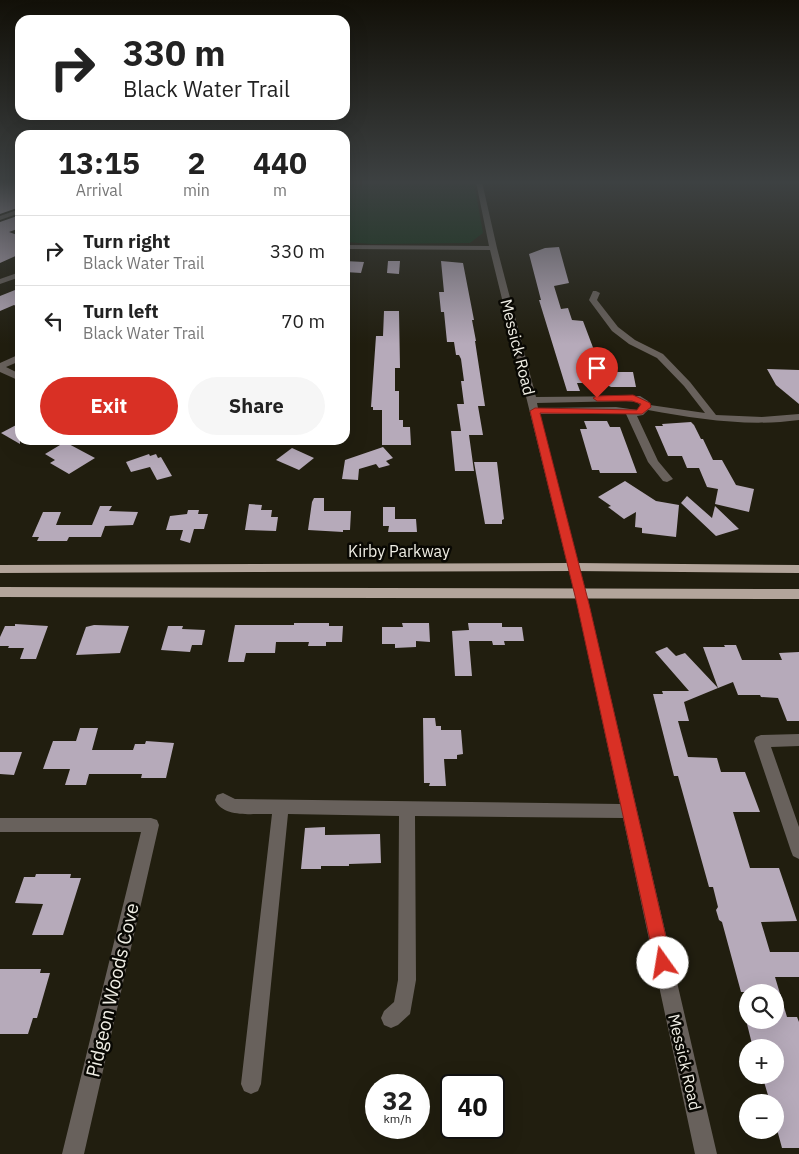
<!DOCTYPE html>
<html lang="en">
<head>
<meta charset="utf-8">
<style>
  :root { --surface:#fff; --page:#f6f6f6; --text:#222; --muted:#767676; --line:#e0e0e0; --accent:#d93025 }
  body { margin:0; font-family:"IBM Plex Sans",sans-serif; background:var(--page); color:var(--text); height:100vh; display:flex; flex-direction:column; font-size:19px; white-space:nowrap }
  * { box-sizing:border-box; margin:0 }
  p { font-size:16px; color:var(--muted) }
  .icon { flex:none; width:28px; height:28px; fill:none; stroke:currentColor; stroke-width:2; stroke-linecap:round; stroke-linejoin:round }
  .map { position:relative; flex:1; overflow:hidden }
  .side { position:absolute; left:15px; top:130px; width:335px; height:315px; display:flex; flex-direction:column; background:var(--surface); border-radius:15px; box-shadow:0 5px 20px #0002 }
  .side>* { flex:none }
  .hud { position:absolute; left:15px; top:15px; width:335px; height:105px; border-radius:15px; box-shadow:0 5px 20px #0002; background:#fff; color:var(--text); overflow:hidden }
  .controls { position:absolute; left:739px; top:984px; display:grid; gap:10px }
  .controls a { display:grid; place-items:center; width:45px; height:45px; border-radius:50%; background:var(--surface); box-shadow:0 5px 20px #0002; font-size:25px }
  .speed { position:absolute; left:365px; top:1074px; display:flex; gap:10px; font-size:25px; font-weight:700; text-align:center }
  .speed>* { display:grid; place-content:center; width:65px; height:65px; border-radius:50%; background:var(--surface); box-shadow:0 5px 20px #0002; line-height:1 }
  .speed small { font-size:12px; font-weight:400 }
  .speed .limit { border:2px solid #111; border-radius:8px; background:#fff; color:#111 }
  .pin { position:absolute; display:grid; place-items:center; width:42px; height:42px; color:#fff; margin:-51px -21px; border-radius:50% 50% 50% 0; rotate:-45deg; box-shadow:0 0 5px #0007 }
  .pin .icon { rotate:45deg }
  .me { position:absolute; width:55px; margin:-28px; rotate:347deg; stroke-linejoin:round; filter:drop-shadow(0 0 4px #0008) }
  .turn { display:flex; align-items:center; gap:18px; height:105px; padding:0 25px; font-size:22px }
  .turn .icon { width:65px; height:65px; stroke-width:2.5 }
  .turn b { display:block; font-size:35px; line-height:42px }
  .eta { display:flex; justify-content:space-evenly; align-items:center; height:85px; text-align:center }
  .eta b { font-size:30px; font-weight:700; line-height:35px }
  .button { display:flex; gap:10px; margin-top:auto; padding:10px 25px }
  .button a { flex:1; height:58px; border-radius:30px; background:var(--accent); color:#fff; font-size:20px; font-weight:700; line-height:58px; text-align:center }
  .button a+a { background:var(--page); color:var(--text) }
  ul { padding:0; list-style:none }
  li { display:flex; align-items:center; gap:15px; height:70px; padding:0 25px; border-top:1px solid var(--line) }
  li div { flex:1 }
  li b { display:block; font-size:19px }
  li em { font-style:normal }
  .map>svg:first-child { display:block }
  .green { fill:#103215 }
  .building { fill:#b6aaba }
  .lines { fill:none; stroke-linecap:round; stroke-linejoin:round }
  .minor { fill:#68615c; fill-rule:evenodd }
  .major { fill:#b3a59b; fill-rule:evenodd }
  .route { fill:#d93025; stroke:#8d1f18 }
  .labels { text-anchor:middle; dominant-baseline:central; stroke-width:5; stroke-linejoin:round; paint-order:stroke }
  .street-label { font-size:16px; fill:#f0eee5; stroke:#090803 }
  .near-street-label { font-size:19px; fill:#f0eee5; stroke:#090803 }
</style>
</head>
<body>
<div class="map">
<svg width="799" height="1154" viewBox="0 0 799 1154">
  <rect width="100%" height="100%" fill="#211e0f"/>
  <polygon class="green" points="345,182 474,182 483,233 470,243 372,244 345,242"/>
  <g class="building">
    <polygon points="0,182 20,182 20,207 0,214"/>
    <polygon points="20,215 20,228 9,232 20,236 20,254 0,263 0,222"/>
    <polygon points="559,247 569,283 554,286 561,309 568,308 572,320 583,321 600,366 616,367 616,372 633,372 636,387 611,387 607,385 606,383 577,383 580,391 567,391 539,300 541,300 529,254 545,248"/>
    <polygon points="345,261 364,262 361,273 345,272"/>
    <polygon points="388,261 400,261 399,274 387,273"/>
    <polygon points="441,261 463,263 474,320 472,320 476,341 475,341 485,406 478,406 483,435 469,435 474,471 455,471 451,431 461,431 457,404 464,404 461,381 464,381 461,359 459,355 456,355 454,342 447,342 444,312 441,312 439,292 444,292"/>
    <polygon points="20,288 20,308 14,305 0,311 0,296"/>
    <polygon points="384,311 399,311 400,368 395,368 395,391 399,391 399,420 403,420 403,427 410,427 411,445 382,445 382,410 373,410 373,407 371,407 376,336 383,336"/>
    <polygon points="767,369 799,370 799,404 776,385"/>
    <polygon points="584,421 607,421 610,427 620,427 637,473 600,473 599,470 592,470 580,429 587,429"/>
    <polygon points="691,422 694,425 701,439 703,439 713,460 722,460 736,485 754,489 749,512 715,504 718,489 707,487 699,468 687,468 682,456 668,456 655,426 663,426 662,424"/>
    <polygon points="20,423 20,444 1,433"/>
    <polygon points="65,442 95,458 69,474 50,463 55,460 45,454"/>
    <polygon points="383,447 393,458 386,461 390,465 379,468 376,464 359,469 358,480 342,479 345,460"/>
    <polygon points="292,448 314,458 299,470 276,460"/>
    <polygon points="149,454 150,456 156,454 158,458 161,457 172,476 157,480 150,467 131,472 126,462"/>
    <polygon points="474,462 497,462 504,519 502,520 502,524 485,524"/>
    <polygon points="625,481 656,501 679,505 676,537 642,533 642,528 635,527 636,512 624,519 608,507 611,506 598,497"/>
    <polygon points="687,496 712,518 715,506 739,529 716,536 681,503"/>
    <polygon points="314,498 324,498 324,511 351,511 350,530 343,530 343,532 308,530 312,502"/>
    <polygon points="249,504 262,505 261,510 272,510 271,517 278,517 276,531 245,530"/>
    <polygon points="100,506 112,506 109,511 138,512 133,525 105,526 101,537 69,537 67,541 37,541 39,537 32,537 43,512 61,512 56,525 92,525"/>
    <polygon points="383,507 395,507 395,519 416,519 417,532 388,532 389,526 383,526"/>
    <polygon points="188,510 199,510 198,514 208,514 204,529 194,529 190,543 180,540 183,530 166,530 170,516 187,514"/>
    <polygon points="294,623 329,623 329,626 343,626 342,642 326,642 326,646 308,646 309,642 276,642 275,653 246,653 244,662 228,662 235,625 294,625"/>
    <polygon points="402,623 429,623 430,642 416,641 416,647 395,648 395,644 382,644 382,627 403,627"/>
    <polygon points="468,623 502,623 502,627 522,627 524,641 504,641 505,645 493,645 492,641 469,641 472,676 455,676 452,631 469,630"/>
    <polygon points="15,624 48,626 36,659 20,659 24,648 8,648 9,646 0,646 0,637 5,626 15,626"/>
    <polygon points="94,625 129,626 120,653 76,655 86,627"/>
    <polygon points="168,626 183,626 182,629 205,630 202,645 192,645 190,652 161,650"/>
    <polygon points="724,645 736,645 742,660 782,660 779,653 799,652 799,721 787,721 778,698 761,697 760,695 738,695 733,682 718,688 703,647 725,647"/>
    <polygon points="667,647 676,656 685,653 718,688 684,702 689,721 678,721 688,757 717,758 721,772 745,772 760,812 733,812 750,868 779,868 797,921 761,922 770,952 799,952 799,977 775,977 787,1017 797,1017 799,1022 799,1148 782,1148 775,1122 775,1102 770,1102 762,1075 775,1075 775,1048 753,1048 746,1020 775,1020 775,992 741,992 722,922 719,920 716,910 718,907 713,887 709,887 678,776 674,776 653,694 663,694 662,691 689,691 655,652"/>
    <polygon points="423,718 435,718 436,726 441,726 441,730 461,730 463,754 457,755 457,759 444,759 446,786 429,786 430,783 424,783"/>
    <polygon points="80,728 98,728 92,750 133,750 135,744 145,744 146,741 174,743 166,778 141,778 142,774 89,774 86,785 65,785 70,769 43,769 53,741 76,741"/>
    <polygon points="0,752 22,752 14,775 0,774"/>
    <polygon points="325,827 325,835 380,834 381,863 349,864 349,866 321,866 321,869 301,869 305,828"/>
    <polygon points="36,874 71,874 70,878 81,878 63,935 32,935 43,904 15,903 24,877 35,877"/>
    <polygon points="0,969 41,969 40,973 50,973 37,1018 33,1018 28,1034 0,1034"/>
  </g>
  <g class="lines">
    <g class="minor">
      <path d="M476,182H482L497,248L536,397L640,396L648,401L650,405L705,413L684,386L657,358L629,344L612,331L589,300L593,291H596L600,293L597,300L618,327L635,340L663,354L690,382L716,415L762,417L799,414V420C748,427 698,419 648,410L643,415L637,416L658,461L673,479L667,482L663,481L648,462L626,414H540L589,604L717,1154H695L623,818L415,816L416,980L410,1014L398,1025L391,1028L384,1025L381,1018L384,1011L394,1002L398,980L399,816L288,814L261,1084L258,1091L251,1094L244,1091L241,1084L272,814C255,813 224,819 215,800L217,795L223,793L235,799L620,804L577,604L490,250L345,249V245L489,246ZM626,401L637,402L641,406L637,410L616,407L538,408L537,403Z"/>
      <polygon points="20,209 20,213 0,220 0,216"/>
      <polygon points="20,272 20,277 0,284 0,279"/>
      <polygon points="345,316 349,319 349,323 345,326"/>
      <polygon points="20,354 20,361 6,367 20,374 20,381 0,372 0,363"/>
      <polygon points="799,734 799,746 771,747 799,827 799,859 793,856 791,851 754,741 756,737 761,735"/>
      <polygon points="0,818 151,818 157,820 159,825 84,1154 62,1154 141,832 0,832"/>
    </g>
    <g class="major">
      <polygon points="574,563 799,565 799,573 574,571 0,573 0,565"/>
      <polygon points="0,587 799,589 799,599 0,597"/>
    </g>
  </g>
  <linearGradient id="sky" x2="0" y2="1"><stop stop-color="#121008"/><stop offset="0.53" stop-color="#3d4142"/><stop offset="1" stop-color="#3d4142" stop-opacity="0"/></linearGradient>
  <rect width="799" height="344" fill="url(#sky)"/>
  <polygon class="route" points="633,395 650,403 651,407 642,414 540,413 589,604 672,963 669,969 663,971 657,969 655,963 577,604 530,411 535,408 637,410 641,404 632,401 597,401 593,398 597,396"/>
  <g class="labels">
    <g class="street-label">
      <text transform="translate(518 347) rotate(76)">Messick Road</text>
      <text x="399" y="551">Kirby Parkway</text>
      <text transform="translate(685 1062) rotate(77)">Messick Road</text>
    </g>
    <g class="near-street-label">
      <text transform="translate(112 990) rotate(-77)">Pidgeon Woods Cove</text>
    </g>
  </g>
</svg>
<div class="controls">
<a><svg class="icon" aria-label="search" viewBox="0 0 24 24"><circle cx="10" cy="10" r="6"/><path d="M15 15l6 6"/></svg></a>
<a>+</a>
<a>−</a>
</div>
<div class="speed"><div>32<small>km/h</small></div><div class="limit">40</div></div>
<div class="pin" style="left:597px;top:398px;background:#d93025"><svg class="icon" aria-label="arrive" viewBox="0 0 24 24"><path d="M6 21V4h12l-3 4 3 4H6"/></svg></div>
<svg class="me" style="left:663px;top:963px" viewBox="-20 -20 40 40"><circle r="19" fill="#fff"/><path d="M0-13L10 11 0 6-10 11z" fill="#d93025"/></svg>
<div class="hud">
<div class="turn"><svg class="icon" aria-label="right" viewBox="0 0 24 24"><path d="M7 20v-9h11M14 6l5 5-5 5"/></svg><div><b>330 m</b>Black Water Trail</div></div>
</div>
<section class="side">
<div class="eta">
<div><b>13:15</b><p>Arrival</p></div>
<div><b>2</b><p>min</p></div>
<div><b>440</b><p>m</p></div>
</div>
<ul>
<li><svg class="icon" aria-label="right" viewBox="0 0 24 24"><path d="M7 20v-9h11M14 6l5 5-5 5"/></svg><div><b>Turn right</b><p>Black Water Trail</p></div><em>330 m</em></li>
<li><svg class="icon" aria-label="left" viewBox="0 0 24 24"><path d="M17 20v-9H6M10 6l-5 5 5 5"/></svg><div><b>Turn left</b><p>Black Water Trail</p></div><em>70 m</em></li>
</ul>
<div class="button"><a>Exit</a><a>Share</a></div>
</section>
</div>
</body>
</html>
